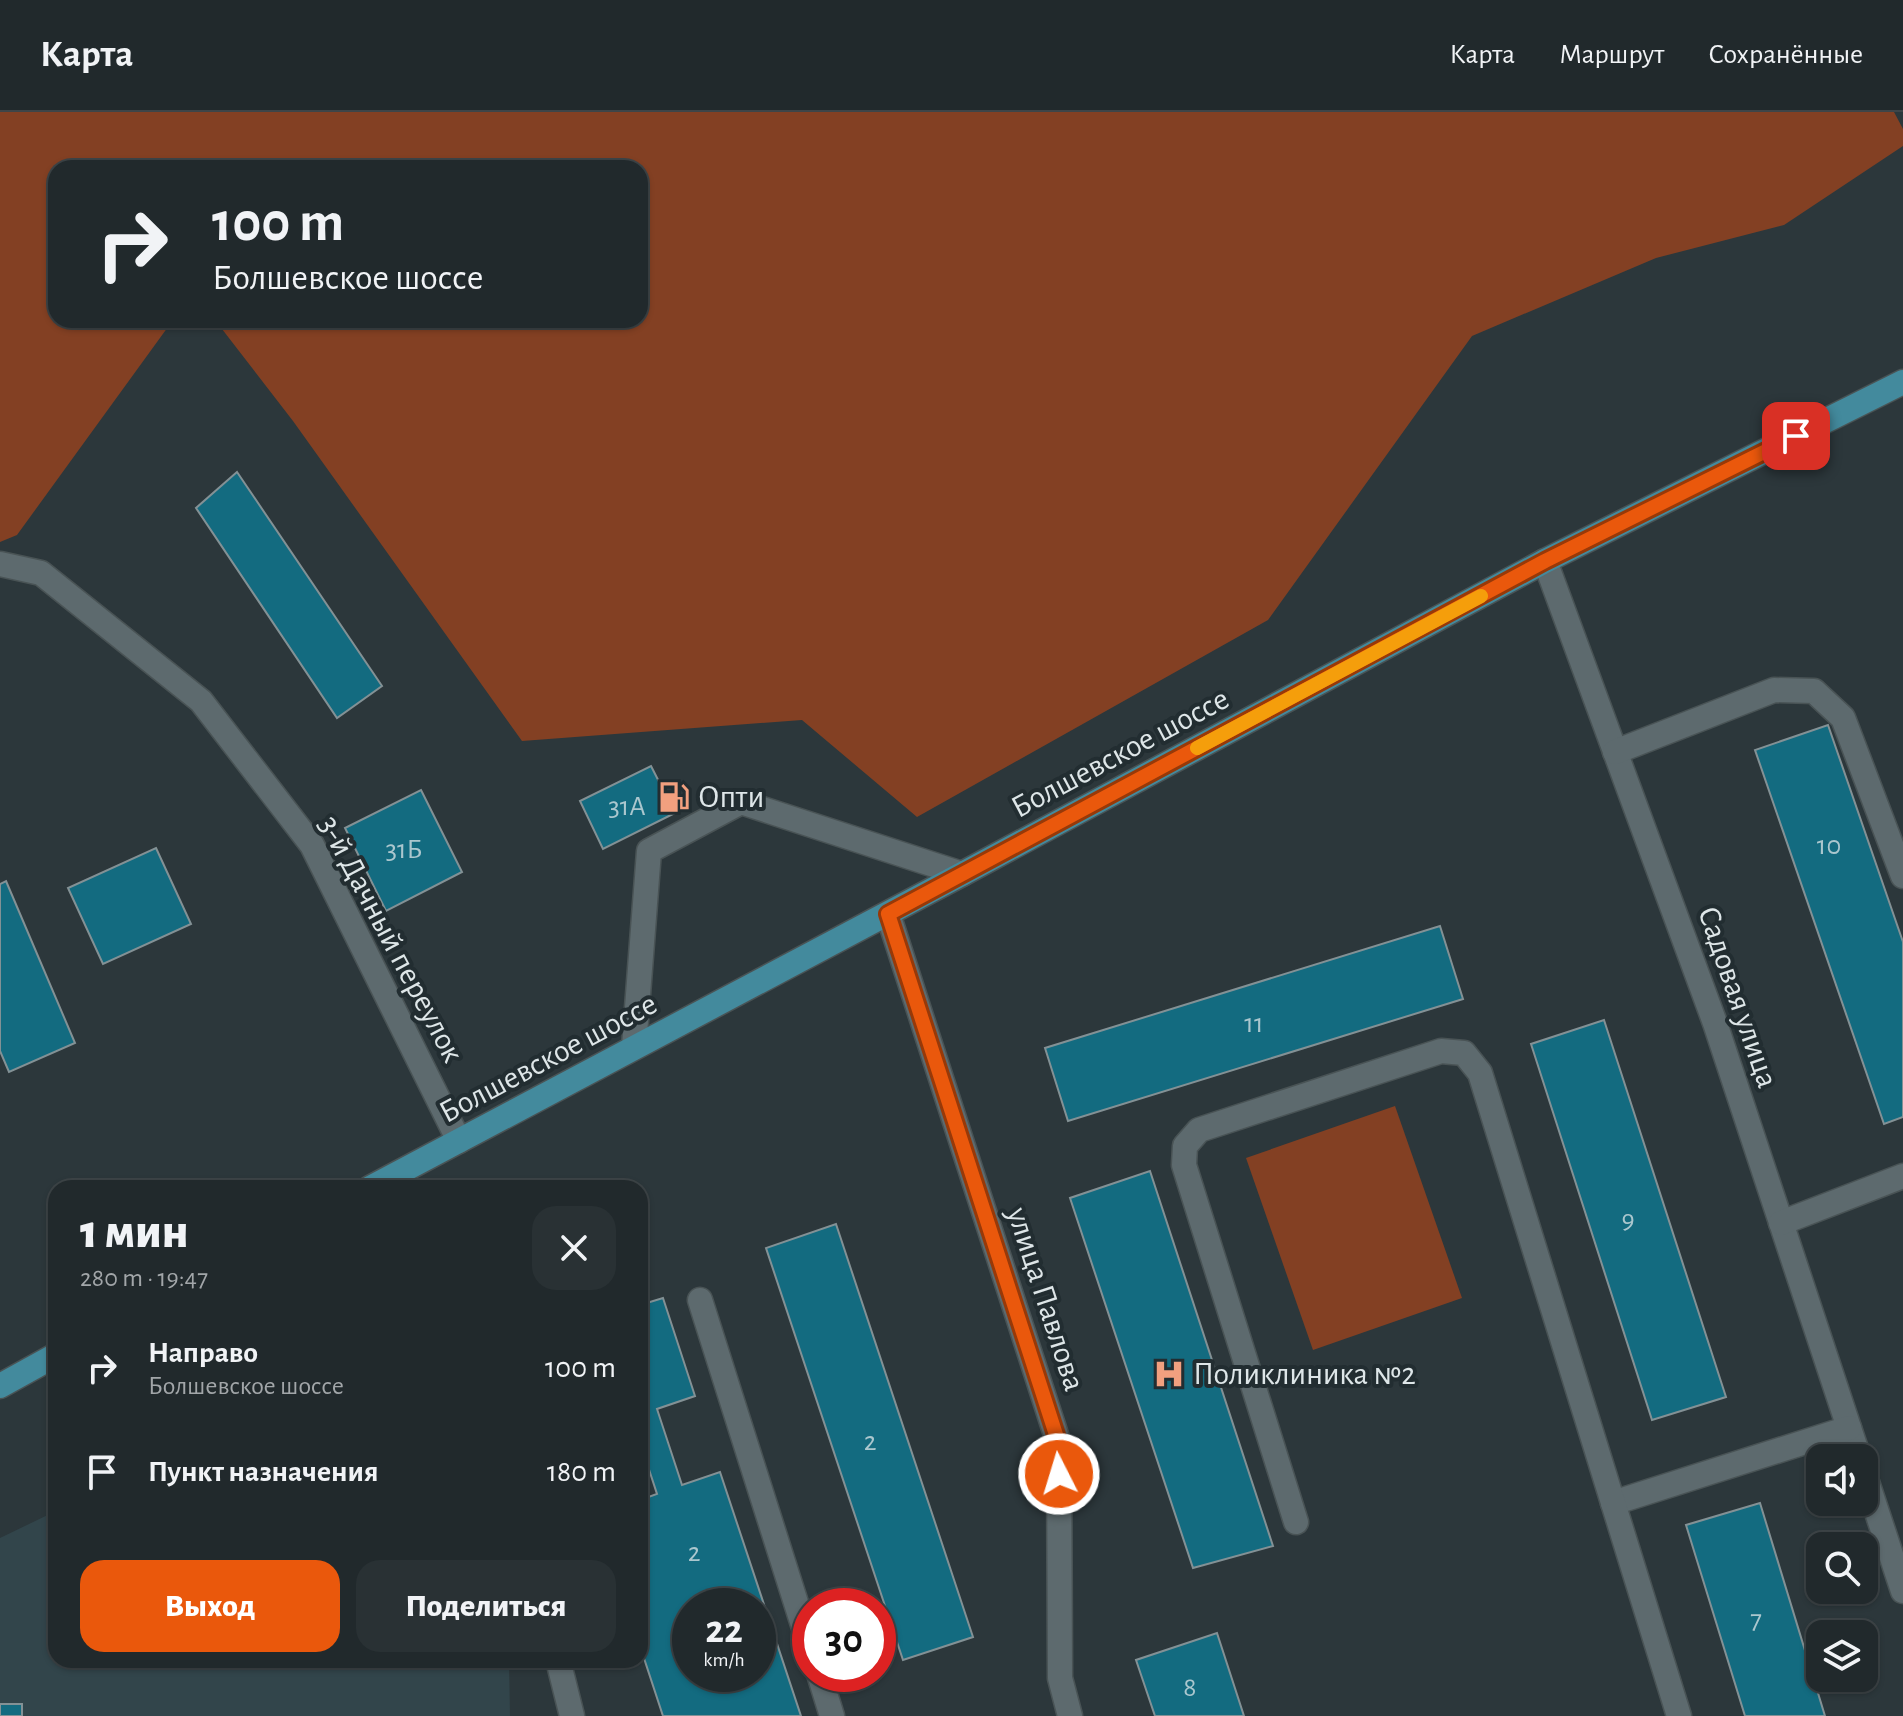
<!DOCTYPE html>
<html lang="ru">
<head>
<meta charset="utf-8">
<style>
  :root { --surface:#21292c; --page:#293134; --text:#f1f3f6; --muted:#a2a6a9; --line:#3e4548; --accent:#ea580c }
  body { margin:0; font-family:"Alegreya Sans",sans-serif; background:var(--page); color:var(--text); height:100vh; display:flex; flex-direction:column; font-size:30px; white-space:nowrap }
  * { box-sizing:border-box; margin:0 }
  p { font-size:26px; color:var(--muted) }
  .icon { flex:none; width:44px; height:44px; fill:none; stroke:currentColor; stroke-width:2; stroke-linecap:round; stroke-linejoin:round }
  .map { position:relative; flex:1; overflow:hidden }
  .details { position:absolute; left:48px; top:1068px; width:600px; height:488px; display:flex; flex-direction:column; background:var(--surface); border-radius:24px; box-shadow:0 2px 6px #0004,0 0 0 2px var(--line) }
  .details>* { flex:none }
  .banner { position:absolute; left:48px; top:48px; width:600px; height:168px; border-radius:24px; box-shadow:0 2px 6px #0004,0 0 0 2px var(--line); background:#21292c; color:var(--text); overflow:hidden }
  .buttons { position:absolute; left:1806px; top:1332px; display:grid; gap:16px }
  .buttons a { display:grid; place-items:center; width:72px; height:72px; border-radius:16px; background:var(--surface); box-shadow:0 2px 6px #0004,0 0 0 2px var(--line); font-size:40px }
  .speed { position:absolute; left:672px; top:1476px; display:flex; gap:16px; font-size:40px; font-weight:700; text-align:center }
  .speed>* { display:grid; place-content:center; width:104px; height:104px; border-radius:50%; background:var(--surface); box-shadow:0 2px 6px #0004,0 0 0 2px var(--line); line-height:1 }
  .speed small { font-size:20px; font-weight:400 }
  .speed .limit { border:12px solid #d22; background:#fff; color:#111 }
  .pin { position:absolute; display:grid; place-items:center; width:68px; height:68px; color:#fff; margin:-34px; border-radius:16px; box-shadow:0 4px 12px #0006 }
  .me { position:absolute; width:88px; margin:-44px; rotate:355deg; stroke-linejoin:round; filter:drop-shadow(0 0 6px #0008) }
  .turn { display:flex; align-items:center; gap:28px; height:168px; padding:0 32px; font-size:36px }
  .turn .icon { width:104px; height:104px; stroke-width:2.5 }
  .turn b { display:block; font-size:56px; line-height:68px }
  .round { display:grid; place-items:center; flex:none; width:84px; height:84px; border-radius:24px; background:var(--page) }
  .overview { display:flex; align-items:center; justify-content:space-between; height:136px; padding:0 32px }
  h1 { font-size:48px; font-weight:800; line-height:60px }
  .button { display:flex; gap:16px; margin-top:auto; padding:16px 32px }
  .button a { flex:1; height:92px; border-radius:24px; background:var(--accent); color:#fff; font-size:32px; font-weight:800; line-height:92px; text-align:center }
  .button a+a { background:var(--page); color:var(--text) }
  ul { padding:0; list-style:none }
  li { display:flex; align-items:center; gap:24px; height:104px; padding:0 32px }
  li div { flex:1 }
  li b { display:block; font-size:30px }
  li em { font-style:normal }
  header { display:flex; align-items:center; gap:48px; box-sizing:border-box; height:112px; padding:0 40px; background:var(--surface); border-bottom:2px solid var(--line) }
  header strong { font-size:38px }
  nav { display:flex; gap:44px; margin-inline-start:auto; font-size:28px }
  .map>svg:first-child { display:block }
  .built { fill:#32454b }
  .green { fill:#834023 }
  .building { fill:#136b80; stroke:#839195; stroke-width:2; fill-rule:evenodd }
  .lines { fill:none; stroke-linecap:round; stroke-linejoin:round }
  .minor-casing { stroke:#495355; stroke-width:27 }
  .major-casing { stroke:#495355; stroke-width:27 }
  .minor { stroke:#5d6a6e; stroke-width:24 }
  .major { stroke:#438a9d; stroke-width:24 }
  .route-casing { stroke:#983908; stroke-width:20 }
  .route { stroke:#ea580c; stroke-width:14 }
  .slow { stroke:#f59e0b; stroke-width:14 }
  .labels { text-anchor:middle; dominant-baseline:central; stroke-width:8; stroke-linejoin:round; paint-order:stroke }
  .number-label { font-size:28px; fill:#abc7ce }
  .street-label { font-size:32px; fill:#dee6e8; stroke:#222d31 }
  .poi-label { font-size:32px; fill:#dee6e8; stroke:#222d31; text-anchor:start }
</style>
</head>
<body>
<header>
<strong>Карта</strong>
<nav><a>Карта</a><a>Маршрут</a><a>Сохранённые</a></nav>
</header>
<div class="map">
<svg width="1903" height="1604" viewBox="0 0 1903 1604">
  <rect width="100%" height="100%" fill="#2c373b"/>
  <polygon class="built" points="56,1399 56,1548 509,1548 510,1604 0,1604 0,1426"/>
  <g class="green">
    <polygon points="0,0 1894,0 1903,17 1903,34 1784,113 1656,146 1472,224 1268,508 917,705 802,608 522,629 293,309 215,208 640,208 640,56 56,56 56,208 173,208 17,423 0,430"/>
    <polygon points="1395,994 1462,1186 1313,1238 1246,1046"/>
  </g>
  <g class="building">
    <polygon points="237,360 382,574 337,606 196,396"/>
    <polygon points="1828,613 1903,830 1903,1005 1884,1012 1755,638"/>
    <polygon points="651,654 675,701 603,737 580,689"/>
    <polygon points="421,678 462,760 386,799 345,716"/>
    <polygon points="156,736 191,812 103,852 68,776"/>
    <polygon points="6,769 75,931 9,960 0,939 0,772"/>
    <polygon points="1440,814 1463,887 1068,1009 1045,936"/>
    <polygon points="1604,908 1726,1285 1652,1308 1531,932"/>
    <polygon points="1150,1059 1273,1434 1193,1456 1070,1086"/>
    <polygon points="836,1112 973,1525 903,1548 766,1136"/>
    <path d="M663,1186L695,1284L657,1297L682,1373L720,1360L801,1604H663L640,1534V1388L657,1382L640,1330V1193ZM690,1494H758V1562H690Z"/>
    <polygon points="1760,1391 1825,1604 1745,1604 1686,1413"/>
    <polygon points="1217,1521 1244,1604 1155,1604 1136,1548"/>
    <rect x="0" y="1592" width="22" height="12"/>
  </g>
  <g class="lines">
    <defs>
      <g id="minor">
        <polyline points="1545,449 1715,911 1859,1346"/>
        <polyline points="0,452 41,461 201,589 312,733 459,1029"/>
        <polyline points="1615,640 1774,578 1814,579 1843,606 1903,764"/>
        <polyline points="888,802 1059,1332 1060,1566 1070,1604"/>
        <polyline points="634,935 649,739 741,690 962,762"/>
        <polyline points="1781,1111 1903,1064"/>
        <polyline points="700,1188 810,1535"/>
        <polyline points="1864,1361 1903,1479"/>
        <polyline points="1613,1391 1849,1316"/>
        <polyline points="1296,1410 1184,1053 1185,1034 1199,1018 1441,939 1464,941 1480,961 1679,1604"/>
        <polyline points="558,1548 572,1604"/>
        <polyline points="819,1562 832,1604"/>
      </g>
      <g id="major">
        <polyline points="370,1076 962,762 1545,449 1903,270"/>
        <polyline points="0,1274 56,1243"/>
      </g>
    </defs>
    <use href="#minor" class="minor-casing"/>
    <use href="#major" class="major-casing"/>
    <use href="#minor" class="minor"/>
    <use href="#major" class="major"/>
  </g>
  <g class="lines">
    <defs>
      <polyline id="route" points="1059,1362 1059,1332 888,802 1545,449 1796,324"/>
    </defs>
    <use href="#route" class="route-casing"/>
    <use href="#route" class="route"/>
    <polyline class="slow" points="1197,636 1481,484"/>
  </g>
  <defs>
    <symbol id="fuel-bare" viewBox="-9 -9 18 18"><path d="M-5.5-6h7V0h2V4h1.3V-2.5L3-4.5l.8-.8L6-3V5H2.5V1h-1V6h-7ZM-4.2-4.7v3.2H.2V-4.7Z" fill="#f2a07f" stroke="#222d31" stroke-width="2.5" paint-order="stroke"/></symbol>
    <symbol id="hospital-bare" viewBox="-9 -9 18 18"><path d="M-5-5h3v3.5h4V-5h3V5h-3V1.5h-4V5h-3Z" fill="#f2a07f" stroke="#222d31" stroke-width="2.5" paint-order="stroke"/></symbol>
  </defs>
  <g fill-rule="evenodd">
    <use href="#fuel-bare" x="652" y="663" width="44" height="44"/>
    <use href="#hospital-bare" x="1147" y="1240" width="44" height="44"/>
  </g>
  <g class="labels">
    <g class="number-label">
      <text x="627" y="695">31А</text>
      <text x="1829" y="734">10</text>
      <text x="404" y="738">31Б</text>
      <text x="1254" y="912">11</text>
      <text x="1628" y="1108">9</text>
      <text x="870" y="1330">2</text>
      <text x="694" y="1441">2</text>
      <text x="1756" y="1508">7</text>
      <text x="1190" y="1576">8</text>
    </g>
    <g class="street-label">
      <text transform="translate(1120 641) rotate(-28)">Болшевское шоссе</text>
      <text transform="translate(391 827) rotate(62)">3-й Дачный переулок</text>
      <text transform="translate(1738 885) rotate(71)">Садовая улица</text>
      <text transform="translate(548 946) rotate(-28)">Болшевское шоссе</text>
      <text transform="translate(1046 1187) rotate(72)">улица Павлова</text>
    </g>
    <g class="poi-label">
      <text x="698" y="685">Опти</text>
      <text x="1193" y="1262">Поликлиника №2</text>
    </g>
  </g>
</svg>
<div class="buttons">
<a><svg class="icon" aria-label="sound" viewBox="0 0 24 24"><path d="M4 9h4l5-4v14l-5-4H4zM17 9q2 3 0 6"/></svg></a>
<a><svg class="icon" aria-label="search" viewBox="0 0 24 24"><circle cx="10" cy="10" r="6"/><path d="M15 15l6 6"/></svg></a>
<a><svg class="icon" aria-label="layers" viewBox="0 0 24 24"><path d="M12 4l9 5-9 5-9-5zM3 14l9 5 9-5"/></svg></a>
</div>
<div class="speed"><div>22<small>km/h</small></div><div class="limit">30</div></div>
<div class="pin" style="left:1796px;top:324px;background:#d93025"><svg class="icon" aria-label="arrive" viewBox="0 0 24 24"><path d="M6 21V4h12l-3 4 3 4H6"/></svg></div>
<svg class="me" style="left:1059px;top:1362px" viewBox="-20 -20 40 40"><circle r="17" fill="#ea580c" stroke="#fff" stroke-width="3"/><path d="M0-11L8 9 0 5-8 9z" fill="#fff"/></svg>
<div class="banner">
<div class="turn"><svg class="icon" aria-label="right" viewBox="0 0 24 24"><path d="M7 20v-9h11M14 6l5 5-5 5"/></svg><div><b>100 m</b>Болшевское шоссе</div></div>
</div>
<section class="details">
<div class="overview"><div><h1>1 мин</h1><p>280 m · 19:47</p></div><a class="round"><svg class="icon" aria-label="close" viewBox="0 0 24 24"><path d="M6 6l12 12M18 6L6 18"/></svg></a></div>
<ul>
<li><svg class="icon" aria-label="right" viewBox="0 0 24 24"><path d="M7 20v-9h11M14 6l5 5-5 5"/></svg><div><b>Направо</b><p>Болшевское шоссе</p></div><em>100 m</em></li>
<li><svg class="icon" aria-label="arrive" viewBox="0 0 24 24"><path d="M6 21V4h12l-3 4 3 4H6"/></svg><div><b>Пункт назначения</b></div><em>180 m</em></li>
</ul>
<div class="button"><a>Выход</a><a>Поделиться</a></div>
</section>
</div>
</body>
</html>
